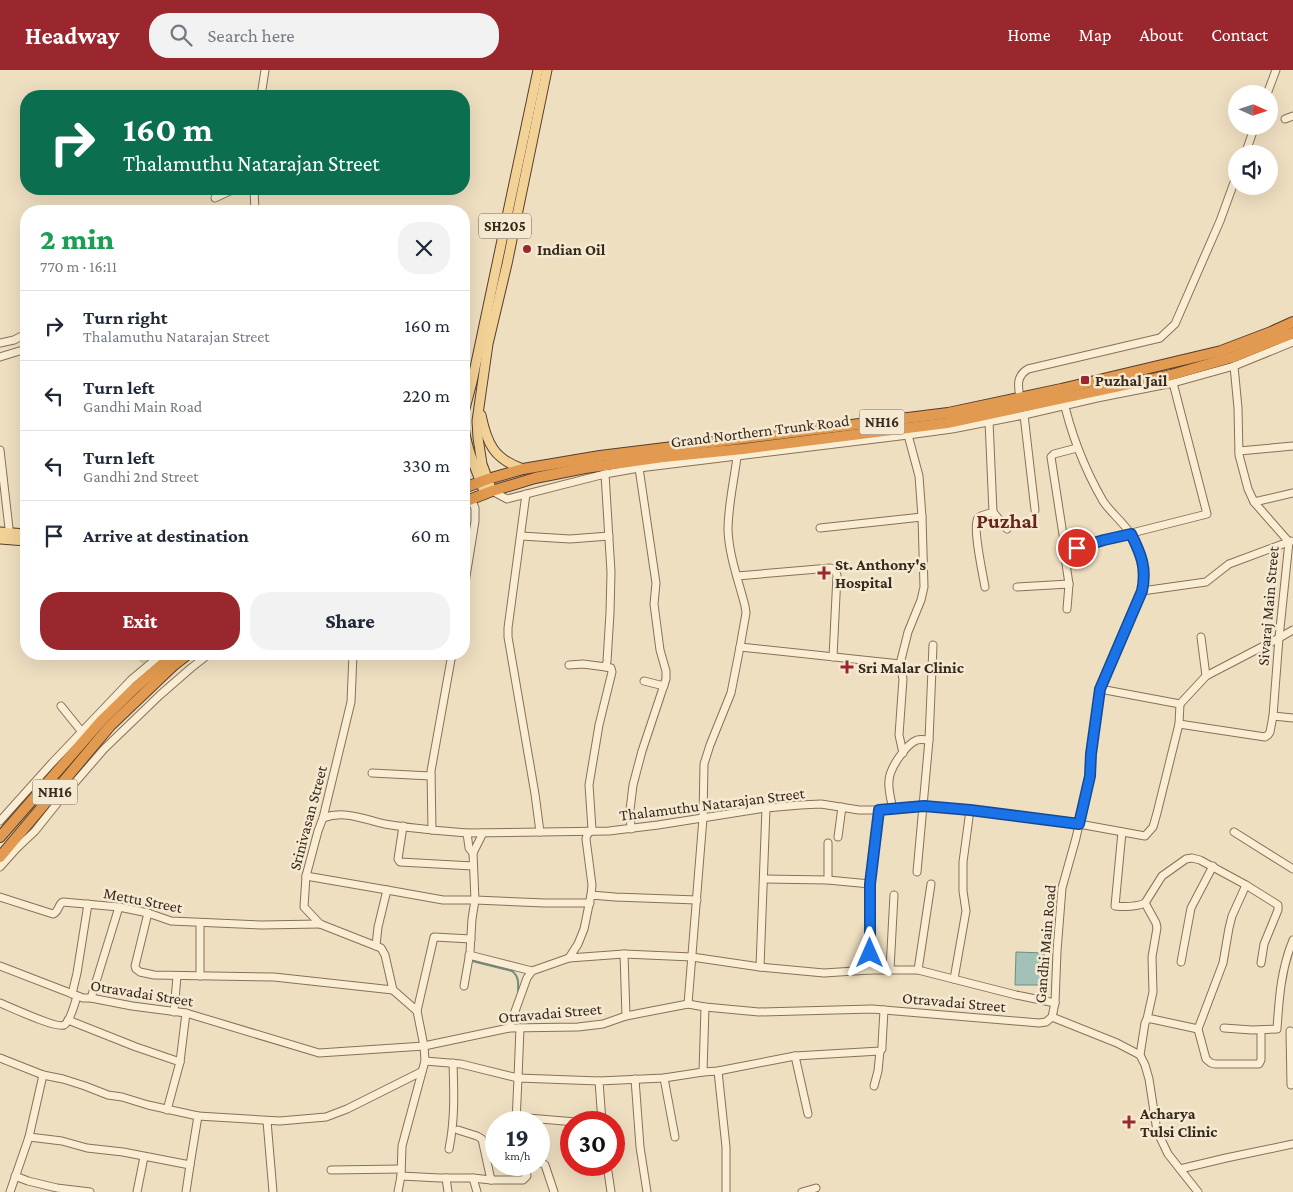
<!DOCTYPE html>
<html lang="en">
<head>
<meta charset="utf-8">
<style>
  :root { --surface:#fff; --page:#f2f2f3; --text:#1f2937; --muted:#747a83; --line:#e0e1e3; --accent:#99272d }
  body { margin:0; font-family:"Crimson Pro",serif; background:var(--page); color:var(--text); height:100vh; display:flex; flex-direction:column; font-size:19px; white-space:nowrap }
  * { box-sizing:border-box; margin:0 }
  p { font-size:16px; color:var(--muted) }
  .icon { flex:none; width:28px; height:28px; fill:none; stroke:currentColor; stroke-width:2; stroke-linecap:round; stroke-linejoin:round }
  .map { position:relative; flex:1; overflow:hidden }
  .details { position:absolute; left:20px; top:135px; width:450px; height:455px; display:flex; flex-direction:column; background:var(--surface); border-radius:20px; box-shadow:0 5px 20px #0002 }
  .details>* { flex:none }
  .banner { position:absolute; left:20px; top:20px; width:450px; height:105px; border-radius:20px; box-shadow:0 5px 20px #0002; background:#0b6e4f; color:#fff; overflow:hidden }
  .needle { width:32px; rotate:93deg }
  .fabs { position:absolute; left:1228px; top:15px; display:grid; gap:10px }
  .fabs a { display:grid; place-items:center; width:50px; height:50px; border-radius:50%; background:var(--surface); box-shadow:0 5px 20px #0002; font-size:25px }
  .speed { position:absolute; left:485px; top:1041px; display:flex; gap:10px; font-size:25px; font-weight:700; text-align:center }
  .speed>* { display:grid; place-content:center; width:65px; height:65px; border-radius:50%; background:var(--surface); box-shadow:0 5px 20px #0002; line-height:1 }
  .speed small { font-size:12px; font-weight:400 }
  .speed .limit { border:8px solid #d22; background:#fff; color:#111 }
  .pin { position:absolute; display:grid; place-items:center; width:42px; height:42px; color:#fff; margin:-21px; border:2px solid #fff; border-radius:50%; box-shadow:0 1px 5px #0007 }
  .me { position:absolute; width:55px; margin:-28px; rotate:0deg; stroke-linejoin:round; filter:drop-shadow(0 0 4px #0008) }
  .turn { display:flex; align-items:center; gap:18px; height:105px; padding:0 20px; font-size:22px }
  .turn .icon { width:65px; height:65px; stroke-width:2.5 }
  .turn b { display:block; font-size:35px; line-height:42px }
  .round { display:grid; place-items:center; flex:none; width:52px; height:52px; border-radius:20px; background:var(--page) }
  .summary { display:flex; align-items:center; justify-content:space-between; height:85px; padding:0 20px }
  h1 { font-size:30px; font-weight:800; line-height:38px; color:#1e9e55 }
  .button { display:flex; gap:10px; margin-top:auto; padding:10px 20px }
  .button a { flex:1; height:58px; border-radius:20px; background:var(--accent); color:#fff; font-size:20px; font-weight:800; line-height:58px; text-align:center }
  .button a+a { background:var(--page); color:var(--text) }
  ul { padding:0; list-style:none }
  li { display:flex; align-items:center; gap:15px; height:70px; padding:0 20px; border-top:1px solid var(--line) }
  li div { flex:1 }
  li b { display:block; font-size:19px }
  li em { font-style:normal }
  header { display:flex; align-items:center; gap:30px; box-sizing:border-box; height:70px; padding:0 25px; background:var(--accent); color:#fff }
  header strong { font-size:24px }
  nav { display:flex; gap:28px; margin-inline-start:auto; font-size:18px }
  .search { width:350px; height:45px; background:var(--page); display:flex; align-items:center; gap:12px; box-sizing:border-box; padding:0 18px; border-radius:20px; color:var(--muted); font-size:19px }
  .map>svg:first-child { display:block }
  .green { fill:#c9cd95 }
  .water { fill:#a4c1b7; stroke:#6b8f84 }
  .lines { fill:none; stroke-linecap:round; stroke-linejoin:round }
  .stream { stroke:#6b8f84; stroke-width:2 }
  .minor-casing { stroke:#897058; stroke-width:9 }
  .major-casing { stroke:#563e2d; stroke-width:11 }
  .highway-casing { stroke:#563e2d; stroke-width:12 }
  .minor { stroke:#f9edd4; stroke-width:7 }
  .major { stroke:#f3d297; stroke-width:9 }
  .highway { stroke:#e19a4f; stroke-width:10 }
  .route-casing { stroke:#114b97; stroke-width:12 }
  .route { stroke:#1a73e8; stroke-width:9 }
  .poi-dot { fill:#99272d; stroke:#f6e9d1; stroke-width:2 }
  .labels { text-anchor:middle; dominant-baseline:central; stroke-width:5; stroke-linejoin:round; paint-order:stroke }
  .shield { fill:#f6e9d1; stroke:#716353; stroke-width:1 }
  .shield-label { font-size:15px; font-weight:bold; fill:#38291d }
  .poi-label { font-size:16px; font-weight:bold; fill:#38291d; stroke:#f6e9d1; text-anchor:start }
  .street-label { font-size:16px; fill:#38291d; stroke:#f6e9d1 }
  .district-label { font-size:21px; font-weight:bold; fill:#66271b; stroke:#f6e9d1 }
</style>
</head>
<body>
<header>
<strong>Headway</strong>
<div class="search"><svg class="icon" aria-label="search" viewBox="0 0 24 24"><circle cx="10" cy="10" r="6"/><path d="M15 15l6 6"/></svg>Search here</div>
<nav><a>Home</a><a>Map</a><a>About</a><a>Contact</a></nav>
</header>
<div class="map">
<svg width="1293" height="1122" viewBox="0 0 1293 1122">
  <rect width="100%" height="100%" fill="#efdfc1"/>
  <polygon class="green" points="131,584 155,584 143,594"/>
  <polygon class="water" points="1016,882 1044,883 1044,915 1015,915"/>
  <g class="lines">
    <path class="stream" d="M472,891L512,901C520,907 518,915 518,924"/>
    <defs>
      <g id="minor">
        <polyline points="1267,24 1276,0"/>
        <polyline points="261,26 265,0"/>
        <polyline points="1285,49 1293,46"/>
        <polyline points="1245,84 1255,56"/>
        <polyline points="254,119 255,141"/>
        <polyline points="215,128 234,119"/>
        <polyline points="0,273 14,270 26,264"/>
        <polyline points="0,287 26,279"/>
        <path d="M1062,324C1070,361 1084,398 1103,431C1111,443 1122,451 1130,463C1142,480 1146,501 1142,521L1100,619L1091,683L1090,706L1076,768L1062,818L1057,881L1055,933L1052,947L1117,973L1140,985L1145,995L1149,1009L1157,1061L1168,1084L1198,1122"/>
        <path d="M1020,328C1018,316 1016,306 1028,299L1160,268L1175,254L1220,151L1236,107"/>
        <polyline points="1024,345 1035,440"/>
        <polyline points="0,380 10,467"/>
        <polyline points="1239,381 1293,376"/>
        <polyline points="492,421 507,429 605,404 639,398 908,365 952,359 1024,345 1097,328 1173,313 1234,296 1293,272"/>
        <polyline points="526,424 508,558 508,567 535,724 540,762"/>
        <polyline points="1254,432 1293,423"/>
        <polyline points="993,442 1007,459"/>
        <polyline points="820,458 922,447"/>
        <polyline points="521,466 570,469 609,466"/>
        <polyline points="1066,484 1051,387 1054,384 1077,378"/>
        <polyline points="737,506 830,498 834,499 837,505 833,587"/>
        <path d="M985,517C983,505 972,456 978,448C980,445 989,444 993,442L989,351"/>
        <polyline points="1017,517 1069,514"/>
        <polyline points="464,519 475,451 475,438 471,429"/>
        <polyline points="1142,521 1206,512 1229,494 1291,471"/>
        <polyline points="1067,539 1069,514 1065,487 1066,484 1069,481 1104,470 1207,444 1173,313"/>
        <polyline points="1201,567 1206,606"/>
        <polyline points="740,577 900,594"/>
        <polyline points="353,584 351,632 323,748 318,761 306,806 304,837 320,854 381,878 385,885 393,920 417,941 424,976 425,991 402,1076 401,1106 440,1108 473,1108 491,1110 482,1069 477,1066 458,1060"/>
        <polyline points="452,584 431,701 432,760 467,763 609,761 658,755 766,738 800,735 821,734 859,740 879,740 924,736 970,740 1079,754 1145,766 1153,757 1157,743 1179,654 1180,634"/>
        <polyline points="569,595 583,594 606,597 607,591 610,543 611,502 605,404"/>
        <polyline points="644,611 664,616"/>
        <polyline points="1100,619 1180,634 1206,606 1279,568 1293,560"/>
        <polyline points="61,636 82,662"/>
        <polyline points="1273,646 1293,648"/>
        <polyline points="1179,654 1265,667 1268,665 1270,662 1273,646 1279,568 1289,472 1254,432 1248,419 1239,385 1238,338 1234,296"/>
        <polyline points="903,683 899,665 903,609 900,594 908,562 921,530 924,517 922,447 919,406 908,365"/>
        <polyline points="372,703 431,706"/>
        <path d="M893,739C891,730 888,720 889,711C889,699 906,674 917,670C921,669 925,670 929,670"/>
        <path d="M323,748C345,740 363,749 385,754C400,757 416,758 432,760"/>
        <polyline points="0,751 52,693 131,610 162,584"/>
        <polyline points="403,756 398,789 400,792 473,796"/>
        <polyline points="631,759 630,740 633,715 642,681 666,609 666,601 660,580 654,534 656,513 639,398"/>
        <path d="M1122,762L1115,836C1125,837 1136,837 1145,833L1162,806L1186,789L1192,788L1200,790L1246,815L1278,835V840L1264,874L1261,893"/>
        <polyline points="1234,762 1293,799"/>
        <polyline points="467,763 469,778 473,783"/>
        <polyline points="838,767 842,737"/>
        <polyline points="0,797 17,778 35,761 59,731 104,679 160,625 191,598 209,584"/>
        <polyline points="917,802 929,670 933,575"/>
        <polyline points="306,806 387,820"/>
        <polyline points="764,809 828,810 870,814"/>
        <polyline points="828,810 828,773"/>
        <polyline points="1246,815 1232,846 1229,858 1223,893 1198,959 1206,989 1211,993 1215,994 1259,994 1261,990 1261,960"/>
        <polyline points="591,825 592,815 586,769 587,765 592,759 589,715 599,655 612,602 611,598 606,597"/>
        <path d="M0,827L53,844C59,842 58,834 63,832L119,837L148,843L171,851L261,855L320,854"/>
        <polyline points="1145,833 1156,853 1157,858 1152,887 1153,922 1147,949"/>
        <polyline points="148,843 135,896 136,899 140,902 154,905 274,907 393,920"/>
        <polyline points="200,853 200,906"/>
        <polyline points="376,876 378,857 387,820 443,830 475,830 545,833 590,833"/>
        <polyline points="624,884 569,888 578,874 584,859 591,825 615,827 697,830"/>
        <polyline points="469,885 532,901"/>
        <polyline points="1181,892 1191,838 1213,796"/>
        <polyline points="0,896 83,928 91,928 132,936 186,943 319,983 424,976 509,958 578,957 603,954 626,946 688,934 705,937 759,942 872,939 1039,953 1046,952 1052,947"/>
        <polyline points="760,897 766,738"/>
        <polyline points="890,899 894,825"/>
        <polyline points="870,900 870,814 879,740"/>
        <polyline points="918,900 931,814"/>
        <polyline points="954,909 966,841 963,821 963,792 970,740"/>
        <polyline points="464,916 470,882 472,849 475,830 473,783 483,763"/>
        <polyline points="72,924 77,903 88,834"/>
        <polyline points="91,928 119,837"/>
        <path d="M0,933C10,937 57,959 64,955C70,952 75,933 77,926"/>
        <path d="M688,934L703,748L704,694L710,675L731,623L740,577L746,543L745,536C739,512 729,486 728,460C728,436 734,411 737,387"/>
        <polyline points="417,941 434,867 471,869"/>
        <polyline points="174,942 177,906"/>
        <polyline points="626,946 624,884 692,887 760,897 824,903 870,900 918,900 1016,925 1055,933"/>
        <polyline points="68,950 136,977 180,992"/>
        <polyline points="509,958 527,908 532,901 569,888"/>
        <path d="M1224,958L1252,960L1277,959C1279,928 1281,899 1293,870"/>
        <polyline points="1290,961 1291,1015"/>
        <polyline points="1140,985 1145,953 1147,949 1152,949 1198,959"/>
        <polyline points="795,986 808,1044"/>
        <polyline points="0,988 43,1005 63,1009 85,1016 108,1025 122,1027 148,1035 198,1046 190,1095 123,1082 87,1078 62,1071 29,1067 10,1122"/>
        <polyline points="425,991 461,994 518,1008 520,958"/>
        <polyline points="718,1001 726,1077 726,1122"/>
        <polyline points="703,1002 718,1001 795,986 880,981 882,979 882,975 884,940"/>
        <polyline points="664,1008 675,1067"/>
        <polyline points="635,1009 640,1077 647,1122"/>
        <polyline points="874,1016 878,1001 880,981"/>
        <polyline points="167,1040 180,992 186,943"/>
        <polyline points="198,1046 280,1051 326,1047 347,1039 421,1002"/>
        <polyline points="516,1047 576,1052"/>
        <polyline points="267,1051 273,1122"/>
        <polyline points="516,1052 518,1008 599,1011"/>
        <polyline points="602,1052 599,1011 664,1008 703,1002 705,937"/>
        <polyline points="29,1067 43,1005"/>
        <path d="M449,1079C455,1050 454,1022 453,993"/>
        <polyline points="539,1093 542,1093 545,1095 554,1122"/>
        <polyline points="607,1095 611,1122"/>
        <polyline points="1180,1099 1226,1088 1293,1074"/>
        <polyline points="331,1100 401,1099"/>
        <polyline points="15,1106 28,1111 57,1118 90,1122"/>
        <polyline points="446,1108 448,1122"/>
        <polyline points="473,1108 477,1122"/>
        <polyline points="491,1110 523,1110 527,1106 525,1095"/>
        <polyline points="137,1122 144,1087"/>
        <polyline points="186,1122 190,1095"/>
        <polyline points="398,1122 401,1106"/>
        <polyline points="802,1122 816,1118"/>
      </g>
      <g id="major">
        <polyline points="464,342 472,312 538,0"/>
        <path d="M481,345C487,374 494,389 523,399"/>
        <path d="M464,355C466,379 477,401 485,424"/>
        <polyline points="492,421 482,394 478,368 477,351 488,274 507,194 547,0"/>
        <polyline points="0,462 26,464"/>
        <polyline points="0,469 26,471"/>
      </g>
      <g id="highway">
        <polyline points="464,418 488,409 523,399 600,386 948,343 1061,319 1221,281 1271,262 1293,252"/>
        <polyline points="464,432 492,421 535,408 585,398 663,387 743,379 947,353 1171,305 1233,287 1293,263"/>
        <polyline points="0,767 101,651 136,617 174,584"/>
        <polyline points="0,787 110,656 174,595 188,584"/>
      </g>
    </defs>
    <use href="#minor" class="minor-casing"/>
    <use href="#major" class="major-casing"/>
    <use href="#highway" class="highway-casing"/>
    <use href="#minor" class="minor"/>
    <use href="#major" class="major"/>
    <use href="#highway" class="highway"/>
  </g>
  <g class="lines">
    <defs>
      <path id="route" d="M870,883V814L879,740L924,736L970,740L1079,754L1090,706L1091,684L1100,619L1142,521C1147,498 1141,484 1131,464L1104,470L1077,478"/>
    </defs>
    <use href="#route" class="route-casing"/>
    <use href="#route" class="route"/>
  </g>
  <g class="poi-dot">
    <circle cx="527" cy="179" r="5"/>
    <rect x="1080" y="305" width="10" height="10" rx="2.5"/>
    <path d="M821.5 495.5h5v5h5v5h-5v5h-5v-5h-5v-5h5z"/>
    <path d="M844.5 589.5h5v5h5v5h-5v5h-5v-5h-5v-5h5z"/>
    <path d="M1126.5 1044.5h5v5h5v5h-5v5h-5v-5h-5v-5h5z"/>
  </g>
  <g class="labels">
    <g class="shield">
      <rect x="479" y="143.5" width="52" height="25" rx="4"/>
      <rect x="859.5" y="339.5" width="45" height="25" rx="4"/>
      <rect x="32.5" y="709.5" width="45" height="25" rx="4"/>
    </g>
    <g class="shield-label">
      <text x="505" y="156">SH205</text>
      <text x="882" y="352">NH16</text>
      <text x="55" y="722">NH16</text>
    </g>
    <g class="poi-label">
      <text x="537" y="179">Indian Oil</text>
      <text x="1095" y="310">Puzhal Jail</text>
      <text x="835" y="494">St. Anthony's<tspan x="835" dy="18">Hospital</tspan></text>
      <text x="858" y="597">Sri Malar Clinic</text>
      <text x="1140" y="1043">Acharya<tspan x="1140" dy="18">Tulsi Clinic</tspan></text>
    </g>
    <g class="street-label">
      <text transform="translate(760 361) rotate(-7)">Grand Northern Trunk Road</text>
      <text transform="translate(1268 536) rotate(-85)">Sivaraj Main Street</text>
      <text transform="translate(712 734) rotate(-7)">Thalamuthu Natarajan Street</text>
      <text transform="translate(308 748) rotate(-75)">Srinivasan Street</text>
      <text transform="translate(143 830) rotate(11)">Mettu Street</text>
      <text transform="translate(1045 874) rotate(-85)">Gandhi Main Road</text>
      <text transform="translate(142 923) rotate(9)">Otravadai Street</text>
      <text transform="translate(954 932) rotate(5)">Otravadai Street</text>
      <text transform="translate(550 943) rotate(-5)">Otravadai Street</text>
    </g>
    <g class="district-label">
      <text x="1007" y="451">Puzhal</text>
    </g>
  </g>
</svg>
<div class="fabs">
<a><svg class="needle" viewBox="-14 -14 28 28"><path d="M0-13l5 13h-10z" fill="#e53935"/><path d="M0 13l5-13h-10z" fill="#747a83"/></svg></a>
<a><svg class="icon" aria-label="sound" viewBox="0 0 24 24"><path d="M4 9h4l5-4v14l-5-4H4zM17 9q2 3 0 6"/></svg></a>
</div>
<div class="speed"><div>19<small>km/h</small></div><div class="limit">30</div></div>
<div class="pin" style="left:1077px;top:478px;background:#d93025"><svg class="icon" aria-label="arrive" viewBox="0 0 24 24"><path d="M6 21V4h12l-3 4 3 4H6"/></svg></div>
<svg class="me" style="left:870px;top:883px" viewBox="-20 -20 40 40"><path d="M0-17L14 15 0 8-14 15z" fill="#1a73e8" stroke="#fff" stroke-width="4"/></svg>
<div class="banner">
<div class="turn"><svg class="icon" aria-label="right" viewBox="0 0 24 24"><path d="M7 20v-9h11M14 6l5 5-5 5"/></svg><div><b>160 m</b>Thalamuthu Natarajan Street</div></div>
</div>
<section class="details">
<div class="summary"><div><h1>2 min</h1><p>770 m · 16:11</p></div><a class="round"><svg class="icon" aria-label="close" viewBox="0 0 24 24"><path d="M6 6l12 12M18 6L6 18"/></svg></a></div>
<ul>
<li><svg class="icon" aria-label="right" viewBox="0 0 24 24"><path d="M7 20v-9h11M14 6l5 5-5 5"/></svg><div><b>Turn right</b><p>Thalamuthu Natarajan Street</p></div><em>160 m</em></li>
<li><svg class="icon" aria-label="left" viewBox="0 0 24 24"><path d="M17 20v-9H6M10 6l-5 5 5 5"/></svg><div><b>Turn left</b><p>Gandhi Main Road</p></div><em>220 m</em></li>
<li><svg class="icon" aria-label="left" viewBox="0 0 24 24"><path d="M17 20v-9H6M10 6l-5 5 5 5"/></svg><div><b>Turn left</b><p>Gandhi 2nd Street</p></div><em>330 m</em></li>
<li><svg class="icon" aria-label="arrive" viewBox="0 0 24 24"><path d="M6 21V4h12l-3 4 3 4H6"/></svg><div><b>Arrive at destination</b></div><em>60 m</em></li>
</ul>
<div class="button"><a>Exit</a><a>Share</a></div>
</section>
</div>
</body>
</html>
